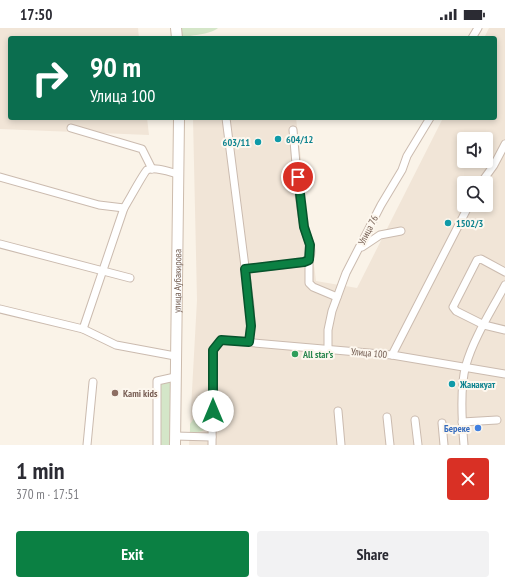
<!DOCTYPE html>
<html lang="en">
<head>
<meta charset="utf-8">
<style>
  :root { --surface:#fff; --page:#f2f2f3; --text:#2b2b33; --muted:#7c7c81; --accent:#0b8043 }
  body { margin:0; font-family:"PT Sans Narrow",sans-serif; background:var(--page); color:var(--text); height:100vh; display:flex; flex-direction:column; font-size:15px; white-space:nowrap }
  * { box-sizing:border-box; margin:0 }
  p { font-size:13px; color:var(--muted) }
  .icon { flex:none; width:22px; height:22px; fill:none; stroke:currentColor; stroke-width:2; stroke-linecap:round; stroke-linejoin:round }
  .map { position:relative; height:417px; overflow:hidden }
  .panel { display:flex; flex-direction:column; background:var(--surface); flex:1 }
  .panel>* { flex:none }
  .banner { position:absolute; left:8px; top:8px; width:489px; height:84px; border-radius:4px; box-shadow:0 2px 6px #0003; background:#0b6e4f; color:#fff; overflow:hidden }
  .buttons { position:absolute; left:457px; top:104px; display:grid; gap:8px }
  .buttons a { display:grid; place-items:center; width:36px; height:36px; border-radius:4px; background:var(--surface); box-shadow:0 2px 6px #0003; font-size:20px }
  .pin { position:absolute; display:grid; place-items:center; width:34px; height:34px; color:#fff; margin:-17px; border:2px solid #fff; border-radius:50%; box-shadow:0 1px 4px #0007 }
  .me { position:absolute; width:44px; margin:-22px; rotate:0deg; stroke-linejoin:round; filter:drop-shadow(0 0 3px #0008) }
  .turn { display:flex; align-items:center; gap:14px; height:84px; padding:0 16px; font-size:18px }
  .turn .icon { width:52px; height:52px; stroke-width:2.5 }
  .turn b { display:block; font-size:28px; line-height:34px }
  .round { display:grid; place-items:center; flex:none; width:42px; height:42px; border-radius:4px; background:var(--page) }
  .summary { display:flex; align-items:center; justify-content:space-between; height:68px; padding:0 16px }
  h1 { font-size:24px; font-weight:600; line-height:30px }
  .button { display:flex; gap:8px; margin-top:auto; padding:8px 16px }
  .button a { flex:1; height:46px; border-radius:4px; background:var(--accent); color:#fff; font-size:16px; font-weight:600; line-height:46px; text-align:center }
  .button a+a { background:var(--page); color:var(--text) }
  .status { display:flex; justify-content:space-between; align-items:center; height:28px; padding:0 20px; background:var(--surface); direction:ltr }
  .status svg { height:11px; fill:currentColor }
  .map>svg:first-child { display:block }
  .residential { fill:#f1e5d7; fill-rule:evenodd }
  .green { fill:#d4e6c8 }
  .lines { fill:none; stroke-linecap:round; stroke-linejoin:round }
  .minor-casing { stroke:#cbbbaf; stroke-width:9 }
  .secondary-casing { stroke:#cdbcad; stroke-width:12 }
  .minor { stroke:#fff; stroke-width:7 }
  .secondary { stroke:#fff; stroke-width:10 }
  .route-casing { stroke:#07532c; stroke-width:10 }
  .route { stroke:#0b8043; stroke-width:7 }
  .culture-dot { fill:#0f9aa8; stroke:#fdf7ee; stroke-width:1.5 }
  .leisure-dot { fill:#2e9e5b; stroke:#fdf7ee; stroke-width:1.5 }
  .education-dot { fill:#8d6e63; stroke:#fdf7ee; stroke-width:1.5 }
  .shop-dot { fill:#3f7fe0; stroke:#fdf7ee; stroke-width:1.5 }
  .labels { text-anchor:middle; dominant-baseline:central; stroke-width:4; stroke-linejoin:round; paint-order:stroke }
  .culture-label { font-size:10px; font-weight:bold; fill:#0d838f; stroke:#fdf7ee; text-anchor:start }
  .street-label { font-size:10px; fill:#715b4f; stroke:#fdf7ee }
  .leisure-label { font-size:10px; font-weight:bold; fill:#27864d; stroke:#fdf7ee; text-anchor:start }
  .education-label { font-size:10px; font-weight:bold; fill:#785e54; stroke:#fdf7ee; text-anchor:start }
  .shop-label { font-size:10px; font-weight:bold; fill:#366cbe; stroke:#fdf7ee; text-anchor:end }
</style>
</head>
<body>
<div class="status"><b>17:50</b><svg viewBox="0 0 49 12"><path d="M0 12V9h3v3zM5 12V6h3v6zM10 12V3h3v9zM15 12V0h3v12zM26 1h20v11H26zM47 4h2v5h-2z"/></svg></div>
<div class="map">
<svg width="505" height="417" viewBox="0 0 505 417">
  <rect width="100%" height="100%" fill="#faf3e8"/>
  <g class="residential">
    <polygon points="0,0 138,0 139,10 10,10 10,90 147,90 149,107 0,101"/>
    <path d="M489,0H505V417H189L197,272L193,90H296L316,253L357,260L443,90H495V10H484ZM464,111H486V133H464ZM464,155H486V177H464Z"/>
  </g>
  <g class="green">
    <path d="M176,0H218C210,7 190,7 179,10Z"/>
    <polygon points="171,354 170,417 157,417 160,355"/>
    <path d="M207,373H209C210,393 214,404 190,405V396Z"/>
  </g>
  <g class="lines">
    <defs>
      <g id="minor">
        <polyline points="472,10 478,0"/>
        <polyline points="226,90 250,278 251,297 249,314"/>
        <polyline points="71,100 142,121 152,141"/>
        <polyline points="0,149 99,177 124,180"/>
        <polyline points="481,155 494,137 505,116"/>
        <polyline points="0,216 130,250"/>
        <polyline points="362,219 380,207 401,203"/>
        <polyline points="309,232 309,255 313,259 337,269"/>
        <path d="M245,241L306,234C317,225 306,209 304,199C298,167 296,134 293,102"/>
        <polyline points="505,244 481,231 477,232 453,279 456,283 484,297 505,302"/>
        <path d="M0,281L83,301L124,180C128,174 144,144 147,142C154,138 170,144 178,146"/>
        <polyline points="83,301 116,317 175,328"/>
        <polyline points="328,321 328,302 332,283 346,245 381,177 402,142 407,128 430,90"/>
        <polyline points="392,327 469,177"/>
        <polyline points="338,383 341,417"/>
        <polyline points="387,389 390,417"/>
        <polyline points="415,392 418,417"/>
        <polyline points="462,394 497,392"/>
        <polyline points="442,395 444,417"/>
        <polyline points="175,408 212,409"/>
        <polyline points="87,417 93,354"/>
        <polyline points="157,417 157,353 175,349"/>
        <polyline points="212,417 213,323 221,312 392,327 505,346"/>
        <path d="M464,417C462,395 460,358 466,337C474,309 492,282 505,257"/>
      </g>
      <g id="secondary">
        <polyline points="176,0 177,10"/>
        <path id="s1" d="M175,417L179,90"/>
      </g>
    </defs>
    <use href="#minor" class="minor-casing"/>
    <use href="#secondary" class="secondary-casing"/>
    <use href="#minor" class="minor"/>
    <use href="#secondary" class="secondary"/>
  </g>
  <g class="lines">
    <defs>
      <polyline id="route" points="213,383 213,322 221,312 249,314 251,298 245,241 304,234 309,232 310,217 304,199 298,149"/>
    </defs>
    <use href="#route" class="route-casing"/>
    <use href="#route" class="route"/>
  </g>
  <g class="culture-dot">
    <circle cx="278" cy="111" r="4"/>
    <circle cx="258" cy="114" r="4"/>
    <circle cx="448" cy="195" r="4"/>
    <circle cx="452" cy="356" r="4"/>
  </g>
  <circle class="leisure-dot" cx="295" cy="326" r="4"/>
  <circle class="education-dot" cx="115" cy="365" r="4"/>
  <circle class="shop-dot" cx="478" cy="400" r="4"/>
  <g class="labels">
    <g class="culture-label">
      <text x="286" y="111">604/12</text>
      <text x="250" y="114" text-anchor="end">603/11</text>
      <text x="456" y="195">1502/3</text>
      <text x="460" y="356">Жанакуат</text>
    </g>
    <g class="street-label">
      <text transform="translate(368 202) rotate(-63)">Улица 76</text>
      <text stroke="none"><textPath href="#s1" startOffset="164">улица Аубакирова</textPath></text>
      <text transform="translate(369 325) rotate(5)">Улица 100</text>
    </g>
    <g class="leisure-label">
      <text x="303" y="326">All star’s</text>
    </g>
    <g class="education-label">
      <text x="123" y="365">Kami kids</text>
    </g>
    <g class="shop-label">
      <text x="470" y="400">Береке</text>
    </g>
  </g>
</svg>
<div class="buttons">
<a><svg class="icon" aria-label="sound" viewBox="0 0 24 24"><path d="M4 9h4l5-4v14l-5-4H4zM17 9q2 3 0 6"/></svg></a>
<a><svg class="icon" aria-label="search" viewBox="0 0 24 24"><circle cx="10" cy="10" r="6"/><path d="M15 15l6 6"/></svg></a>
</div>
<div class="pin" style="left:298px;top:149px;background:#d93025"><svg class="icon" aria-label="arrive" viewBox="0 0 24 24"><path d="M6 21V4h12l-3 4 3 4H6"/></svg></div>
<svg class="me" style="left:213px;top:383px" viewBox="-20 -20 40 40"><circle r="19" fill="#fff"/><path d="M0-13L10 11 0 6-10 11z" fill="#0b8043"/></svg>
<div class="banner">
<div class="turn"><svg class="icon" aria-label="right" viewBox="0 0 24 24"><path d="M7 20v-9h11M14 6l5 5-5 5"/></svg><div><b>90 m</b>Улица 100</div></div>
</div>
</div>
<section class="panel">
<div class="summary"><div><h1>1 min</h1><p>370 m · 17:51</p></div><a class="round" style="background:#d93025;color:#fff"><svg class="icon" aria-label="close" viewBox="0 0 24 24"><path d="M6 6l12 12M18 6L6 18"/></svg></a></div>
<div class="button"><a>Exit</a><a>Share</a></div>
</section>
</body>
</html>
